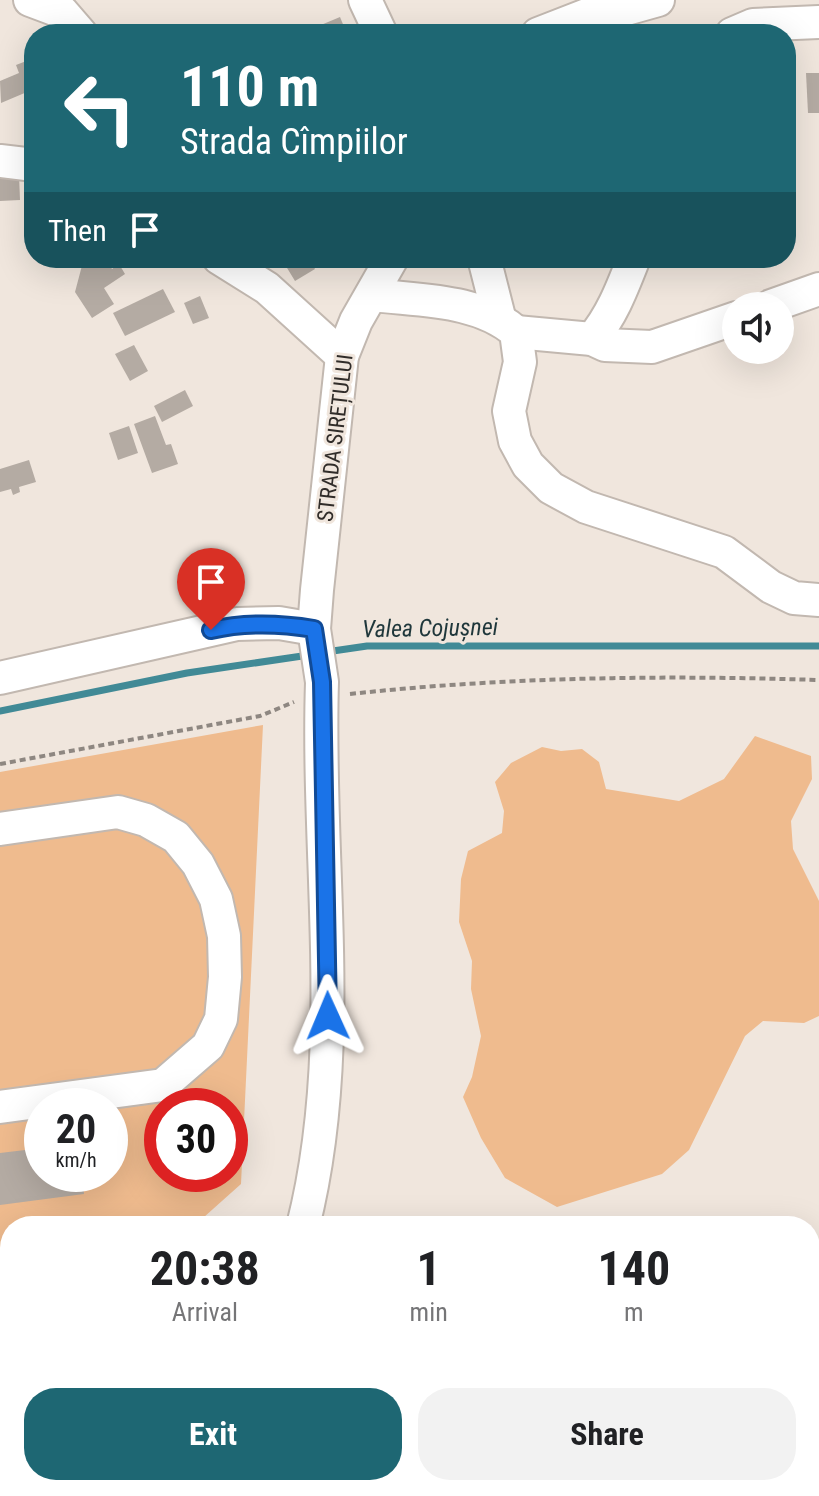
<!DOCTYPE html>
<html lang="en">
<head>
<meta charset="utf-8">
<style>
  :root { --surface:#fff; --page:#f2f2f2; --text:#202124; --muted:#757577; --accent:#1e6773 }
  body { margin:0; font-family:"Roboto Condensed",sans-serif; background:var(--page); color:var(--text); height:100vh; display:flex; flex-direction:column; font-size:30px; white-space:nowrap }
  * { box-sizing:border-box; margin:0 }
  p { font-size:26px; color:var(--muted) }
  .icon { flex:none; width:44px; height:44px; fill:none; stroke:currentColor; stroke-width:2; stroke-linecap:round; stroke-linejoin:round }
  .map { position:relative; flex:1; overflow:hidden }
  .side { position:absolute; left:0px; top:1216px; width:820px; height:280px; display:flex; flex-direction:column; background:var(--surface); border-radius:32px 32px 0 0; box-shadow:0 8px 32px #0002 }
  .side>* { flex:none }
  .banner { position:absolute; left:24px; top:24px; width:772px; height:244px; border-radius:32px; box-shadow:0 8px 32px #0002; background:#1e6773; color:#fff; overflow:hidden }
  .tools { position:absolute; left:722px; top:292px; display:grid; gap:16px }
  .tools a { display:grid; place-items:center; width:72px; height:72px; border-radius:50%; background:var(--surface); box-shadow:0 8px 32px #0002; font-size:40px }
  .speed { position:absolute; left:24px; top:1088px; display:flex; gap:16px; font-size:40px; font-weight:700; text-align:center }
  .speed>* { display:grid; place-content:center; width:104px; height:104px; border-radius:50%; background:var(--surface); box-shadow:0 8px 32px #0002; line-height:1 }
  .speed small { font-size:20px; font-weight:400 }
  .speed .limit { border:12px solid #d22; background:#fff; color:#111 }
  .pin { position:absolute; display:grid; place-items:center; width:68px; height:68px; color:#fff; margin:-82px -34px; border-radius:50% 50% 50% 0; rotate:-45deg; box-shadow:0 0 8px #0007 }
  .pin .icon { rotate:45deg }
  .me { position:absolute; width:88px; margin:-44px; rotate:359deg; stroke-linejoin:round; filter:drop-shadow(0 0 6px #0008) }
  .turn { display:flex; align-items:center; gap:28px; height:168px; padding:0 24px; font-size:36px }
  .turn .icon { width:104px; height:104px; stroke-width:2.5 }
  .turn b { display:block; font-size:56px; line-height:68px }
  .then { display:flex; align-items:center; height:76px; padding:0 24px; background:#0003; gap:16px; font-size:30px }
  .eta { display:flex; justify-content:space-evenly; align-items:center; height:136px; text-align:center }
  .eta b { font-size:48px; font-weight:700; line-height:56px }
  .action { display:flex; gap:16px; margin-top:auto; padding:16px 24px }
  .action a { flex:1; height:92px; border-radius:32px; background:var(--accent); color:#fff; font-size:32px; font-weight:700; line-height:92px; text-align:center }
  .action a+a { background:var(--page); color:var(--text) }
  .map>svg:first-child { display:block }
  .green { fill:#efbb8e; fill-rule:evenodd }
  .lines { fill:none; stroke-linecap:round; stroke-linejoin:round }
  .stream { stroke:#418a96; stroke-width:7 }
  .building { fill:#b4aba3 }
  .minor-casing { stroke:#c2b8b0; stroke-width:36 }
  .path { stroke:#8e8781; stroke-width:4; stroke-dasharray:6 4; stroke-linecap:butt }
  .minor { stroke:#fff; stroke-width:32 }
  .route-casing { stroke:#114b97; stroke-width:20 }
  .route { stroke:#1a73e8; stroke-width:14 }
  .labels { text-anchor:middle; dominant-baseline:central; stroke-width:6; stroke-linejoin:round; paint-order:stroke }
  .street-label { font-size:22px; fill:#302c29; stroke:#f0e6dd }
  .water-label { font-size:24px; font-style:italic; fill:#1f373b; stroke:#f0e6dd }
</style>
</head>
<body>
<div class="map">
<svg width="819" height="1496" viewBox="0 0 819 1496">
  <rect width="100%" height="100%" fill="#f0e6dd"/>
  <g class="green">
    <path d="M263,725L241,1184L194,1226H10V1253L0,1254V772ZM42,1106H110V1174H42ZM162,1106H230V1174H162Z"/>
    <polygon points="755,736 811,756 812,779 791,821 793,849 819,901 819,1016 804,1023 763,1021 745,1036 689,1150 662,1174 557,1207 505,1178 481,1138 463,1097 472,1077 481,1036 471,989 472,961 459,922 461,879 468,851 502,833 504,811 495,782 511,763 542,747 561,751 582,749 599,762 606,789 679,801 724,779"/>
  </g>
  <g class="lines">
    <g class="stream">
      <polyline points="326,652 367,646 819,646"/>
      <polyline points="0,711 187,673 309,655"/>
    </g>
  </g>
  <g class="building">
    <polygon points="340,17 347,34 312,34 309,30"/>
    <polygon points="34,58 34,89 1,103 0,81 19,73 16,65"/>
    <polygon points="806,73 819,73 819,113 808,113"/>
    <polygon points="0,175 19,175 20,200 0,201"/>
    <polygon points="84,258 106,258 112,269 119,264 125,274 104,288 114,304 92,318 75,292"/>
    <polygon points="281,258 320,258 312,263 315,269 295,281"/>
    <polygon points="163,289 175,312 125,336 113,313"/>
    <polygon points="200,296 209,318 193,324 184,303"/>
    <polygon points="134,345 148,371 130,381 115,354"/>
    <polygon points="185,390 193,406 162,422 154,406"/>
    <polygon points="155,416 166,445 171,444 178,464 152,473 134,424"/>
    <polygon points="129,426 138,453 118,460 109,433"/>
    <polygon points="29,460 36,482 19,487 20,492 13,495 11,489 0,492 0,469"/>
    <polygon points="42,1148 42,1174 82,1174 84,1194 0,1205 0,1153"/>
    <polygon points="10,1430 10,1459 0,1460 0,1432"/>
    <polygon points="596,1486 667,1486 670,1496 598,1496"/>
  </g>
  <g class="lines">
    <defs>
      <g id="minor">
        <polyline points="30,0 62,12 81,34"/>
        <polyline points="365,0 381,34"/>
        <polyline points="538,34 597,11 626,9 658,0"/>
        <polyline points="732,34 753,25 819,22"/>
        <polyline points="0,161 34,165"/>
        <polyline points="219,258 267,288 342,356"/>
        <polyline points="484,258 499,317"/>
        <path d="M373,295C421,301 478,299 516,332L520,362L509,411L515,441L528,465L551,488L586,507L724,552L771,587L794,598L819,600"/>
        <polyline points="771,306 819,289"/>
        <polyline points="516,332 592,339 605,345 652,347 736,318"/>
        <path d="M592,339C612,316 623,286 634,258"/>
        <polyline points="0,678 237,624 279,623 314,629"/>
        <polyline points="0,829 118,812 146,820 176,837 198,864 216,899 224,936 225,977 221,1019 208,1046 163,1085 0,1107"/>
        <path d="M303,1226C348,1048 316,863 322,682L314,629L317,590L342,356L356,321L392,258"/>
        <polyline points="0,1387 10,1386"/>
        <polyline points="167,1496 176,1486"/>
      </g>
    </defs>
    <use href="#minor" class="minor-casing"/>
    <g class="path">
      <path d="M350,694C505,677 663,675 819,680"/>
      <polyline points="0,764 260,716 294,702"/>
    </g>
    <use href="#minor" class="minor"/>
  </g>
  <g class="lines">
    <defs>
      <path id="route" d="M211,630C246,622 278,623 314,629L322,682L328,1016"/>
    </defs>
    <use href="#route" class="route-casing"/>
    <use href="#route" class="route"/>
  </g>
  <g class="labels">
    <g class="street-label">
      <text transform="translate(335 438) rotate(-83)">STRADA SIREȚULUI</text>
    </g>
    <g class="water-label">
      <text transform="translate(430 628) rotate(-1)">Valea Cojușnei</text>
    </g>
  </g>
</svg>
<div class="tools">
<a><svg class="icon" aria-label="sound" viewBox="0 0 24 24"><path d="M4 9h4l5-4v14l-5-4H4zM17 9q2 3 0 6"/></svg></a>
</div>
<div class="speed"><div>20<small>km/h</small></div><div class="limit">30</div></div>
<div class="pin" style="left:211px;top:630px;background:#d93025"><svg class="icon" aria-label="arrive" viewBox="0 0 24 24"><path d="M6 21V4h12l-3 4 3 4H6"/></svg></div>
<svg class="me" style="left:328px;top:1016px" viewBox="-20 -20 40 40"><path d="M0-17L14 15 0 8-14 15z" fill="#1a73e8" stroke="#fff" stroke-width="4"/></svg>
<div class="banner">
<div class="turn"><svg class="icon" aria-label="left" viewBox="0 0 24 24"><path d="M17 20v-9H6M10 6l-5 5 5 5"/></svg><div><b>110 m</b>Strada Cîmpiilor</div></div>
<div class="then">Then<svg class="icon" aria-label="arrive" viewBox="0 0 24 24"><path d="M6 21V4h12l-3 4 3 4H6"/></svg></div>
</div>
<section class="side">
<div class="eta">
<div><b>20:38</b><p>Arrival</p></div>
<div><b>1</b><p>min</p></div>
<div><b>140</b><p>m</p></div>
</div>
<div class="action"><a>Exit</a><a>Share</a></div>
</section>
</div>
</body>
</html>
